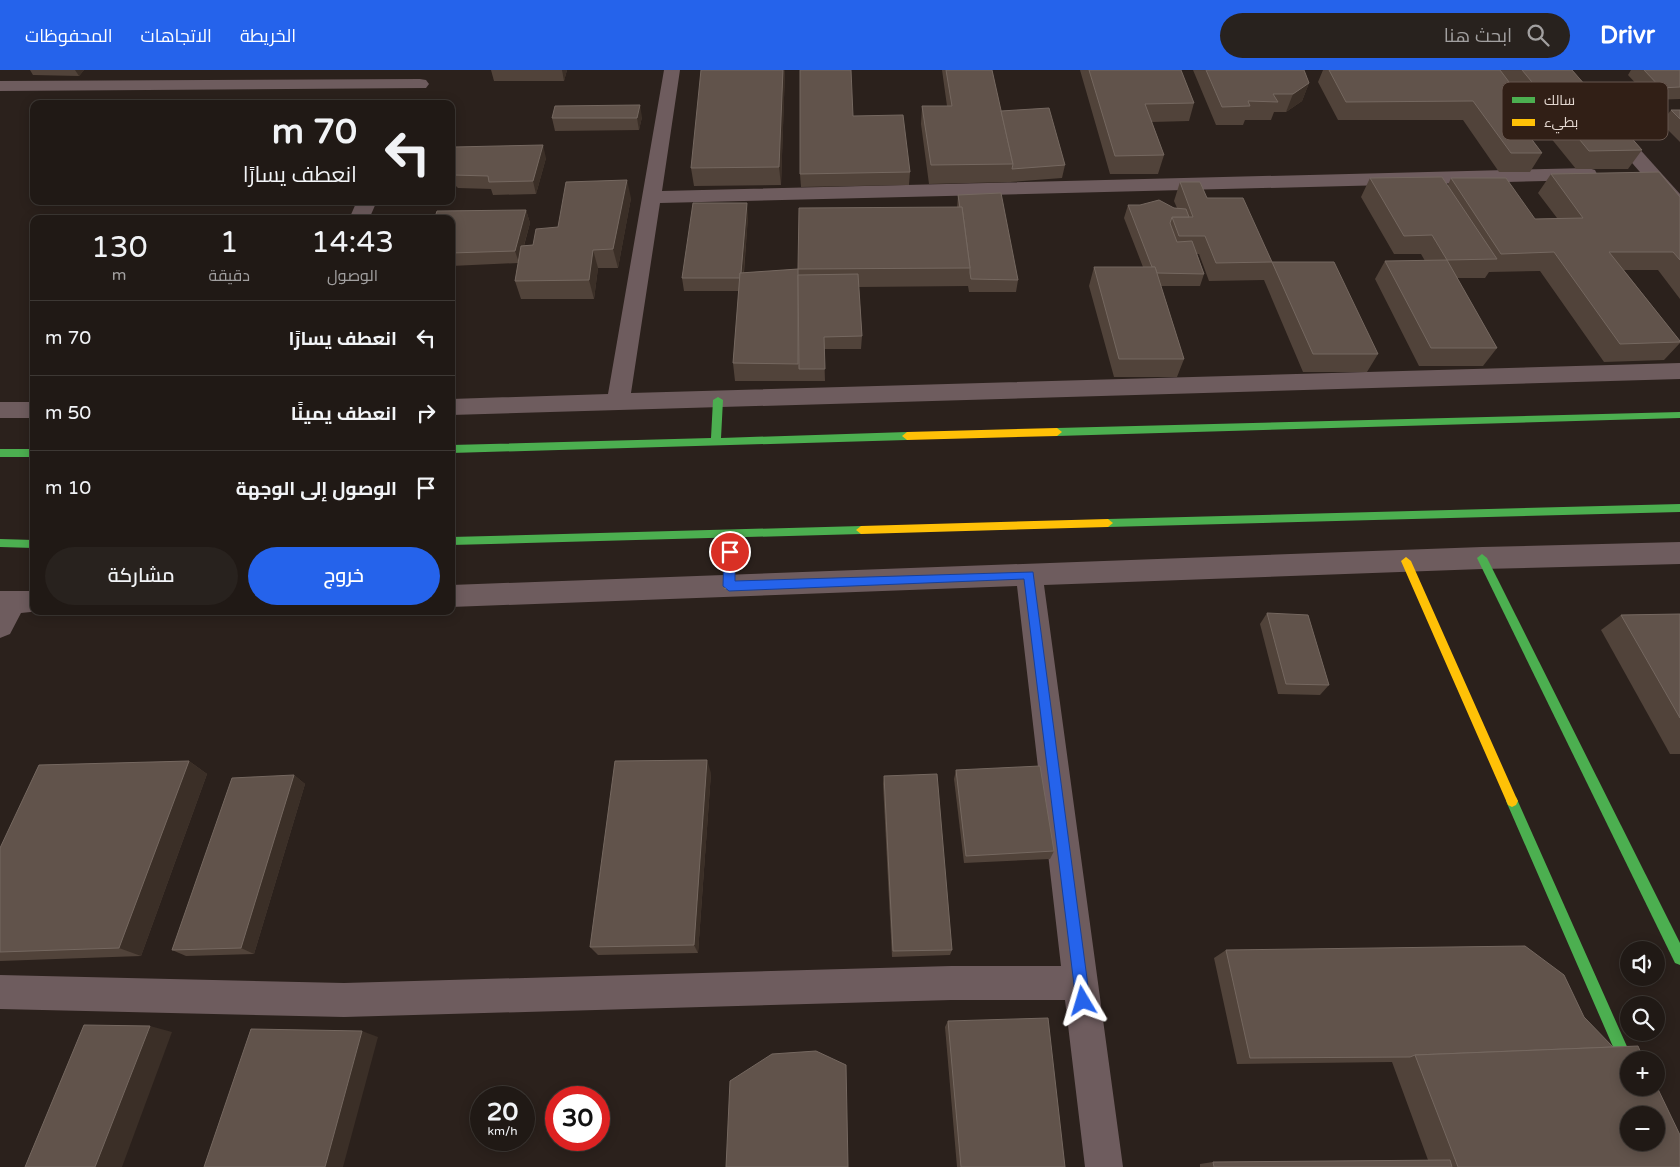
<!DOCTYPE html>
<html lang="ar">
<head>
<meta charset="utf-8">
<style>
  :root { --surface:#201915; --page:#28221e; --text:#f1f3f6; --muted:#a2a0a0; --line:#3d3834; --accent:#2563eb }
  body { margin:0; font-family:"Varela Round",Cairo,sans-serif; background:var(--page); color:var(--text); direction:rtl; height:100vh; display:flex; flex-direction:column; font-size:19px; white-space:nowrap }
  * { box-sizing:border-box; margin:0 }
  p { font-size:16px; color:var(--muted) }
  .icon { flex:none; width:28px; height:28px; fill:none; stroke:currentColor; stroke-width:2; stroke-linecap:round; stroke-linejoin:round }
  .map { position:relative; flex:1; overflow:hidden; direction:ltr }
  .panel { position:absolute; left:30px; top:145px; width:425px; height:400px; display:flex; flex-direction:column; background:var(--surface); border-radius:10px; box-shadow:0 2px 12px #0003,0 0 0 1px var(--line); direction:rtl }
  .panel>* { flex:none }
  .guide { position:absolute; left:30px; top:30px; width:425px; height:105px; border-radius:10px; box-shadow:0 2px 12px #0003,0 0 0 1px var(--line); direction:rtl; background:#201915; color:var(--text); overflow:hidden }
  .tools { position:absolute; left:1620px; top:871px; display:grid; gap:10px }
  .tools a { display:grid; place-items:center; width:45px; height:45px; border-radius:50%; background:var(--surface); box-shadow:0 2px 12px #0003,0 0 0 1px var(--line); font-size:25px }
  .speed { position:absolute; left:470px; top:1016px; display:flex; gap:10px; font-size:25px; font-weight:700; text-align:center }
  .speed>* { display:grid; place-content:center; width:65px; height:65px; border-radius:50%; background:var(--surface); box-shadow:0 2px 12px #0003,0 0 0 1px var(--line); line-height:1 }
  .speed small { font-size:12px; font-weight:400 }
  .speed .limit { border:8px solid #d22; background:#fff; color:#111 }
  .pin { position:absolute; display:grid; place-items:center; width:42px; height:42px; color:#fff; margin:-21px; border:2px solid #fff; border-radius:50%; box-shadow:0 1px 5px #0007 }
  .me { position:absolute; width:55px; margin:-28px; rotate:353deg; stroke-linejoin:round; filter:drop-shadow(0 0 4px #0008) }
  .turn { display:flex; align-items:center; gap:18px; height:105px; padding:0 15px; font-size:22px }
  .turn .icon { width:65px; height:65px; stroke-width:2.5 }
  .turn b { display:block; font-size:35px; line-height:42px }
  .eta { display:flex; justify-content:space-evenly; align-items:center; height:85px; text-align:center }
  .eta b { font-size:30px; font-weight:600; line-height:35px }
  .action { display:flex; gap:10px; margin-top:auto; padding:10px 15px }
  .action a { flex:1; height:58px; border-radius:30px; background:var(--accent); color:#fff; font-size:20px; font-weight:600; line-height:58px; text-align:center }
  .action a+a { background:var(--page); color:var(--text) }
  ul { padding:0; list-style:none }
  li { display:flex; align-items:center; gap:15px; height:75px; padding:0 15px; border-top:1px solid var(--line) }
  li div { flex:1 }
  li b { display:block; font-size:19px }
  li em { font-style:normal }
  header { display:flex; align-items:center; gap:30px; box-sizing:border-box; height:70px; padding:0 25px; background:var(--accent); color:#fff }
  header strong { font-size:24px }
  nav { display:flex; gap:28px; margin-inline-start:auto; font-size:18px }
  .search { width:350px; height:45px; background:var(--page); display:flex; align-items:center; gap:12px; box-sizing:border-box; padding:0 18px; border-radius:28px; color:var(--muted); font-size:19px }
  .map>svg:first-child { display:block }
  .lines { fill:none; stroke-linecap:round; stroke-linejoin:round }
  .street { fill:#6e5c5e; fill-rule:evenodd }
  .fast { fill:#4caf50; fill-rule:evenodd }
  .slow { fill:#ffc107; fill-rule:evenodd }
  .wall { fill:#51433a }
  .shaded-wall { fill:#3b2f27 }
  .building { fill:#61534b; stroke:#756860; fill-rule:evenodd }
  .route { fill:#2563eb; stroke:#184099 }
  .key { fill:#311f16; stroke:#67564e; stroke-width:1 }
  .key-label { font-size:14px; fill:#e4d8d1 }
</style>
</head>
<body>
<header>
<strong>Drivr</strong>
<div class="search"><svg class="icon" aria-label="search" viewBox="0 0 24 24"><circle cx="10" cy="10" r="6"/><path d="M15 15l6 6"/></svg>ابحث هنا</div>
<nav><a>الخريطة</a><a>الاتجاهات</a><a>المحفوظات</a></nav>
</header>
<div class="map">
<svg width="1680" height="1097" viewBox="0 0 1680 1097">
  <rect width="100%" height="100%" fill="#2b211c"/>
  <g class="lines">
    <g class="street">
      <polygon points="664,0 680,0 662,121 1588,98 1595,100 1597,104 1595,108 1588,110 660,133 631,323 1680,293 1680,309 451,345 451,329 608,324"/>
      <polygon points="420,9 426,10 429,14 426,18 0,21 0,11"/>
      <polygon points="1612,54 1618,55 1680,124 1680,142 1673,140 1606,63 1603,59 1606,55"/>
      <polygon points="357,131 377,131 369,149 349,149"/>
      <rect x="0" y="332" width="34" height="16"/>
      <polygon points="1680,472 1680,494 1482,499 1044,515 1123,1097 1085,1097 1065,930 951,930 344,947 0,939 0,905 344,913 951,896 1061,896 1017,516 451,537 451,515 1482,477"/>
      <polygon points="0,521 34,521 34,541 40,541 21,543 10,564 0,568"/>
    </g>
    <g class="fast">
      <polygon points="718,327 723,330 721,368 907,362 912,366 907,370 451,383 451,375 711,368 713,330"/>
      <polygon points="1680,342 1680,348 1057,366 1052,362 1057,358"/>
      <rect x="0" y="379" width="34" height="8"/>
      <polygon points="1680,434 1680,442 1108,457 1103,453 1108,449"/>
      <polygon points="861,456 866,460 861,464 451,475 451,467"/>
      <polygon points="0,469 34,470 34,478 0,477"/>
      <polygon points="1482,484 1487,488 1680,873 1680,895 1675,893 1477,488"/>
      <polygon points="1512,725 1516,727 1633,990 1629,990 1629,1004 1624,1002 1506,731 1508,727"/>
    </g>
    <g class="slow">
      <polygon points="1057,358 1062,362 1057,366 907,370 902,366 907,362"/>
      <polygon points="1108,449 1113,453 1108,457 861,464 856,460 861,456"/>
      <polygon points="730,461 735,465 734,516 733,519 725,519 724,516 725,465"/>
      <polygon points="1406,487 1411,491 1516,727 1518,731 1516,735 1512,737 1508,735 1401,491"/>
    </g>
  </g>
  <g class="wall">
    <polygon points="30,0 84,0 79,6 33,5"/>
    <polygon points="491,0 567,0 564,11 494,11"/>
    <polygon points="785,0 781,115 694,116 691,98"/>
    <polygon points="942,0 992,0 1001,41 1065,95 1062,108 1010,112 929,114 921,54 922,36 947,36"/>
    <polygon points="1080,0 1181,0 1194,33 1189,51 1152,52 1164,85 1158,104 1110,104"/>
    <polygon points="1193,0 1304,0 1309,13 1302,31 1286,42 1274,42 1271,50 1245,50 1243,55 1216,55"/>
    <polygon points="1323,0 1572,0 1642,80 1628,99 1576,99 1520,30 1514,46 1542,83 1530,102 1499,102 1463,50 1338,50 1318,12"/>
    <polygon points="1631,0 1680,0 1680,29 1651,30 1628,5"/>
    <polygon points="1671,40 1680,40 1680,72 1661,53"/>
    <polygon points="853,46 910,102 909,115 801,117 800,104"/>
    <polygon points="642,47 639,60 555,61 552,48"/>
    <polygon points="451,84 546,88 536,124 493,125 491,119 458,118 451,111"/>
    <polygon points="1551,104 1680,127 1680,229 1658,200 1624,200 1680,271 1680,273 1664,290 1604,292 1540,201 1489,202 1485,208 1457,208 1497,278 1483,296 1419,296 1375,209 1385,191 1425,191 1421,184 1394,184 1361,127 1370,108 1448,115 1451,108 1535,149 1557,148 1538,123"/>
    <polygon points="1180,112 1207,128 1272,192 1378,284 1367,302 1303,302 1264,210 1209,211 1199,184 1197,184 1204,204 1200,216 1161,216 1184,289 1177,307 1114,307 1089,216 1094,197 1143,197 1124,148 1128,135 1177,138 1174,131"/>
    <polygon points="958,125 1018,210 1016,222 969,222 968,216 859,217 862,266 861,279 824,279 825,311 735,311 733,293 739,221 684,221 682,208 748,146 744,203 798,199 957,138"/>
    <polygon points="631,128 618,198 598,198 594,229 521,229 515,211 518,193 451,196 451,149 526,140 530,153 524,176 533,175 558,157"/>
    <polygon points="1267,543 1329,615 1320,625 1278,624 1260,554"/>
    <polygon points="1680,544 1680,684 1670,684 1601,560 1621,545"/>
    <polygon points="189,691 207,704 141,886 0,891 0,778"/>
    <polygon points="956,700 1054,781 1050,789 964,793 954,709"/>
    <polygon points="711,703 698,883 598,885 590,877"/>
    <polygon points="294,705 305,714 254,884 186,886 172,880"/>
    <polygon points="884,706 952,880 950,885 892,887 883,714"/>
    <polygon points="1226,880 1584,947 1680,1097 1200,1097 1200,1094 1213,1092 1428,1090 1392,992 1237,994 1214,888"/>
    <polygon points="948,951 1065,1097 957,1097 945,957"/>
  </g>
  <g class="shaded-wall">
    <polygon points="75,0 84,0 79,6"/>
    <polygon points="562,0 567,0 564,11"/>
    <polygon points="783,0 785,0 781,115 779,97"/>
    <polygon points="1309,13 1302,31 1286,42 1293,24"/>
    <polygon points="640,35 642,47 639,60 637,48"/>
    <polygon points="543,75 546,88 536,124 533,111"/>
    <polygon points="627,110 631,128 618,198 613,179"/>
    <polygon points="747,133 748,146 742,221 741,208"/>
    <polygon points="526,140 530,153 519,193 515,181"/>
    <polygon points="593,180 598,198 594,229 589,210"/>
    <polygon points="707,690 711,703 698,883 694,875"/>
    <polygon points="189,691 207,704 141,886 119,878"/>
    <polygon points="294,705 305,714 254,884 241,878"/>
    <polygon points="150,956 172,962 122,1097 95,1097"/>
    <polygon points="362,961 378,967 343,1097 325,1097"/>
  </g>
  <g class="building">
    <polygon points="701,0 783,0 779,97 691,98"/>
    <polygon points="800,0 851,0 853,46 903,45 910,102 800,104"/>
    <polygon points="946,0 992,0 1013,94 931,95 922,36 952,36"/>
    <polygon points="1089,0 1181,0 1194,33 1145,34 1164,85 1115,86"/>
    <polygon points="1206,0 1304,0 1309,13 1293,24 1273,24 1278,32 1248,31 1250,36 1222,37"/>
    <polygon points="1329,0 1500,0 1521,28 1514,46 1542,83 1511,83 1473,31 1346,32"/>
    <polygon points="1522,0 1572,0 1642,80 1589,81"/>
    <polygon points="1644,0 1680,0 1680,17 1661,18"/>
    <polygon points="640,35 637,48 552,48 555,36"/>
    <polygon points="1049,38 1065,95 1012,99 1013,94 1001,41"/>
    <polygon points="1671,40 1680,40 1680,49"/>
    <polygon points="543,75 533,111 489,112 488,106 453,105 451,103 451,84 453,83 454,77"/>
    <polygon points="1659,102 1680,127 1680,190 1673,182 1609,182 1680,271 1680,272 1620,274 1554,182 1501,184 1451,108 1506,108 1535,149 1583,148 1551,104"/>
    <polygon points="1442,107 1497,189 1447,190 1432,165 1404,166 1370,108"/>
    <polygon points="627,110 613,179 593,180 589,210 515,211 521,176 533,175 536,159 558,157 566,112"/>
    <polygon points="1180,112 1200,112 1207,128 1243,128 1272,192 1334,192 1378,284 1313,284 1272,192 1216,193 1205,166 1179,166 1172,147 1193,147"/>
    <polygon points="1001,123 1018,210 971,209 970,203 970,198 962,137 960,138 958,125"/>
    <polygon points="1159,130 1174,138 1186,139 1189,147 1172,147 1170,153 1177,172 1192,171 1204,204 1157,203 1155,197 1152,197 1128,135 1140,135"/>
    <polygon points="693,133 747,133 741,203 740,203 740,208 682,208"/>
    <polygon points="962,137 970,198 798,199 798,294 733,293 740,203 798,199 799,138"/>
    <polygon points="526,140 515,181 451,183 451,149 430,149 435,147 437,141"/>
    <polygon points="1447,190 1497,278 1431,278 1385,191"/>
    <polygon points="1094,197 1155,197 1184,289 1119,289"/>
    <polygon points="858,204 862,266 824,267 825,299 799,299 798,205"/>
    <polygon points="1267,543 1308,545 1329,615 1286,614"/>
    <polygon points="1680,544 1680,648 1621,545"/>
    <polygon points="707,690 694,875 590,877 615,691"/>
    <polygon points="189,691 119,878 0,882 0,778 39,695"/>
    <polygon points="1040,696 1054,781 966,786 956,700"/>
    <polygon points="937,704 952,880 893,881 884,706"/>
    <polygon points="294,705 241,878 172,880 232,708"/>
    <polygon points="1525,876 1564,905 1584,947 1613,977 1415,985 1410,987 1250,988 1226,880"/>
    <polygon points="1048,948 1065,1097 961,1097 948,951"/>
    <polygon points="84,955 150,956 95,1097 25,1097"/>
    <polygon points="251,959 362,961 325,1097 204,1097"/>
    <path d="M1638,976L1644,990H1629V1018H1656V1015L1680,1065V1097H1458L1415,985ZM1629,1045H1656V1072H1629Z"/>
    <polygon points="816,981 846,995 848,1097 726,1097 730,1011 772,984"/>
    <polygon points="1450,1090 1452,1097 1214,1097 1213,1092"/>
  </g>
  <polygon class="route" points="730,478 735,482 735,511 1033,502 1090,931 1088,936 1083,938 1078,936 1076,931 1024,509 729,521 723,516 724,482"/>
  <rect x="1502" y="12" width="166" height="58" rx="8" class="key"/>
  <rect x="1512" y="27" width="23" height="6" fill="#4caf50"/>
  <rect x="1512" y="49" width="23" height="7" fill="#ffc107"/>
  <g class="key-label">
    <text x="1544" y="35">سالك</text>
    <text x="1544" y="57">بطيء</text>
  </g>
</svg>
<div class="tools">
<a><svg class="icon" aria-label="sound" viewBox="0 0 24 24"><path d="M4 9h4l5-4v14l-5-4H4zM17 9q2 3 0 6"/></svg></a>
<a><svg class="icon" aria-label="search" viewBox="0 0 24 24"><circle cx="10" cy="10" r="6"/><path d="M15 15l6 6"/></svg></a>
<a>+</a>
<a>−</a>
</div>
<div class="speed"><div>20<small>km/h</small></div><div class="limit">30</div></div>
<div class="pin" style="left:730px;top:482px;background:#d93025"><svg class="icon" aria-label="arrive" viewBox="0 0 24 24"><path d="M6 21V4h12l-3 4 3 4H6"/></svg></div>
<svg class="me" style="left:1083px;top:931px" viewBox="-20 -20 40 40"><path d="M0-17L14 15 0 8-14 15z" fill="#2563eb" stroke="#fff" stroke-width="4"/></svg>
<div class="guide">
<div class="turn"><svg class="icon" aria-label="left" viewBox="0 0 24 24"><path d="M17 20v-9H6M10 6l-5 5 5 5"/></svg><div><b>70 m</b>انعطف يسارًا</div></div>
</div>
<section class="panel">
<div class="eta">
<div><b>14:43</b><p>الوصول</p></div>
<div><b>1</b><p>دقيقة</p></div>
<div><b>130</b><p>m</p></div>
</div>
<ul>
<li><svg class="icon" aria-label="left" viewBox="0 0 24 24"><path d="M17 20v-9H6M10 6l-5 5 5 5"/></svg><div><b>انعطف يسارًا</b></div><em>70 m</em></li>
<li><svg class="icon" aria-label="right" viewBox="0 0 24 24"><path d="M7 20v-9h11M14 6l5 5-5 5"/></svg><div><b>انعطف يمينًا</b></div><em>50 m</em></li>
<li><svg class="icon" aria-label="arrive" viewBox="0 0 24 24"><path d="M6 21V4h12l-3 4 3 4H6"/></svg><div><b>الوصول إلى الوجهة</b></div><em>10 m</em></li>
</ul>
<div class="action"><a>خروج</a><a>مشاركة</a></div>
</section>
</div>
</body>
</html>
